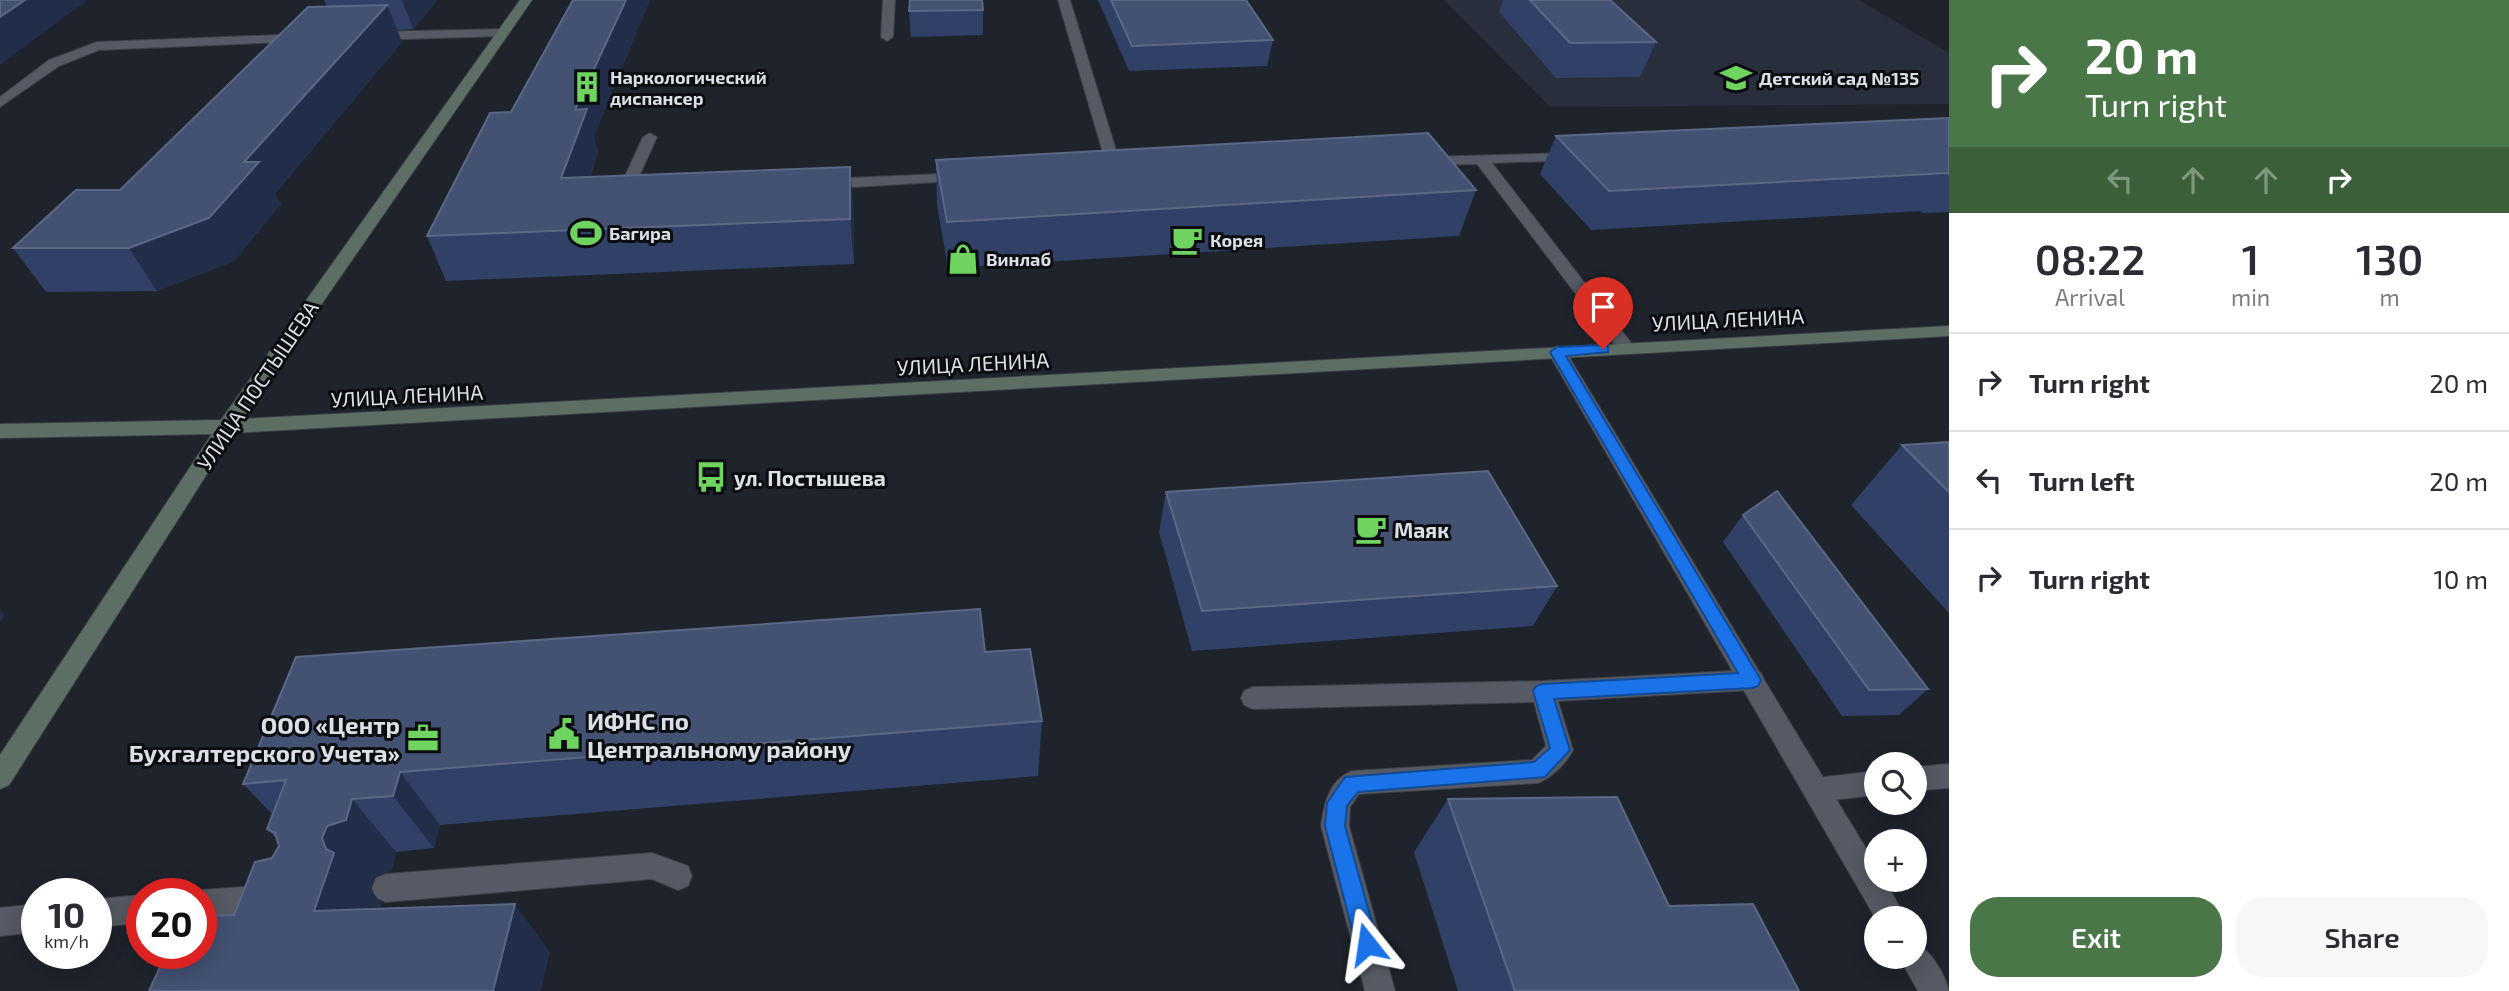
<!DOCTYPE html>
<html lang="en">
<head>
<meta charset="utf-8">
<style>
  :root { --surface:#fff; --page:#f7f7f7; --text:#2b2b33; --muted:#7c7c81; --line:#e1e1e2; --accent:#4a7747 }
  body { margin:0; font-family:"Exo 2",sans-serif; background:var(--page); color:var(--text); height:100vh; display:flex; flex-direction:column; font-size:26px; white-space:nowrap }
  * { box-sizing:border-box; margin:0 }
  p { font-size:23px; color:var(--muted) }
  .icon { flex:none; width:38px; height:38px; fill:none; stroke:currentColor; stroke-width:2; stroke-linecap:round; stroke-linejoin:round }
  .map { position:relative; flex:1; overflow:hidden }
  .side { display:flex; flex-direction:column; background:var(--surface); width:560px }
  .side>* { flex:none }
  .guide { background:#4a7747; color:#fff; overflow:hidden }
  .controls { position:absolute; left:1864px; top:752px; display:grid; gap:14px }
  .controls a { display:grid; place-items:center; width:63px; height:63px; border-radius:50%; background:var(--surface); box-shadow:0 4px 18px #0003; font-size:35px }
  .speed { position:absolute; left:21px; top:878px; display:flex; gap:14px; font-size:35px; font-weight:700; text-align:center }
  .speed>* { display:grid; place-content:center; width:91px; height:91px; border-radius:50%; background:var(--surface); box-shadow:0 4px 18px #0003; line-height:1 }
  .speed small { font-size:18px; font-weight:400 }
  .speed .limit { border:10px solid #d22; background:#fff; color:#111 }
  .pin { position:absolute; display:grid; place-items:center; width:60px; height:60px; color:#fff; margin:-72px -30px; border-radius:50% 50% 50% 0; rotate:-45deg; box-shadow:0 0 7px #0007 }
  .pin .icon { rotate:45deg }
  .me { position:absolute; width:77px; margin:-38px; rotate:345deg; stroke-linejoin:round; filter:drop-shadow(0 0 5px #0008) }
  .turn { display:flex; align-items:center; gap:24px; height:147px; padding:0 21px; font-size:32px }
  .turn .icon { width:91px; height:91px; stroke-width:2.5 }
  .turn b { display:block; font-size:49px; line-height:60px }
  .lanes { display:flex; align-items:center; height:66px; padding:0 21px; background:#0003; justify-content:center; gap:35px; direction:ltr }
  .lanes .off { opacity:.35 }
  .eta { display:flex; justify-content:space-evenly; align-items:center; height:119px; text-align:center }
  .eta b { font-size:42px; font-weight:600; line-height:49px }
  .button { display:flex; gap:14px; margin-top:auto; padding:14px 21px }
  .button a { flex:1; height:80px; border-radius:28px; background:var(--accent); color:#fff; font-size:28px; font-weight:600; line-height:80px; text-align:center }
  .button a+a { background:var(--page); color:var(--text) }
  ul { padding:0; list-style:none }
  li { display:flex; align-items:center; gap:21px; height:98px; padding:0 21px; border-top:2px solid var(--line) }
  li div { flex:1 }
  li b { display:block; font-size:26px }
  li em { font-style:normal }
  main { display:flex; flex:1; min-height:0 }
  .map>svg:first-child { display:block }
  .built { fill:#282e3b }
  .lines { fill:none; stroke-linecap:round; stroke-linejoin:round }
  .lane-casing { stroke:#3c3f46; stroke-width:2 }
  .street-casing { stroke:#3c3f46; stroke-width:2 }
  .secondary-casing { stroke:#3c3f46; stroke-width:2 }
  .lane { fill:#555a64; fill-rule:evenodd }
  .street { fill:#555a64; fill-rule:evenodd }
  .secondary { fill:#5d6f65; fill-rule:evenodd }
  .wall { fill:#314066 }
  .shaded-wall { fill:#222d49 }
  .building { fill:#435173; stroke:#5b6785; stroke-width:2 }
  .route { fill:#1a73e8; stroke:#114b97; stroke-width:2 }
  .labels { text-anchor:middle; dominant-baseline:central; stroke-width:6; stroke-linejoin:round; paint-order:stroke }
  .far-poi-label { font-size:18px; font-weight:bold; fill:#dcdfe5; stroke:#0b0d10; text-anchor:start }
  .street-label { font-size:21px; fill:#dcdfe5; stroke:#0b0d10 }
  .poi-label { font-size:21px; font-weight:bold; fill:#dcdfe5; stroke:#0b0d10; text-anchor:start }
  .near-poi-label { font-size:24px; font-weight:bold; fill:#dcdfe5; stroke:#0b0d10; text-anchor:start }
</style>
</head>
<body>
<main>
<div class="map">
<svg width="1949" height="991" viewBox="0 0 1949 991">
  <rect width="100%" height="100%" fill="#1f232c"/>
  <polygon class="built" points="1444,0 1859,0 1949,53 1949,104 1550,107"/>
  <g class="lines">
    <defs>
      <g id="lane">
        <polygon points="883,0 895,0 893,37 887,41 881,37"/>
        <polygon points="1058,0 1070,0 1122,170 1120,173 1110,173 1108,170"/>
        <polygon points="502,29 508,33 506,36 372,40 366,36 372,32"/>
        <polygon points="304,34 308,35 308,41 99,50 59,66 0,107 0,97 49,60 97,42"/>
        <polygon points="650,133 657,137 640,174 663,187 655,192 625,176 643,137"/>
        <polygon points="1574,153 1579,154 1581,157 1579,160 1492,163 1632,344 1635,348 1632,352 1620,352 1477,164 1424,165 1417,161 1424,157"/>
        <polygon points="965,173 972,177 970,180 822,189 814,184 822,179"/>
        <path d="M1752,670L1761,673L1764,680L1761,687L1752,690L1558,701L1573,750C1566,764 1552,777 1538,783L1359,794L1350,807L1349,826L1395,991H1365L1321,826C1324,804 1329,780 1352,771L1532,760L1546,746L1534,702L1253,709L1244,705L1241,698L1244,691L1253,687L1543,681Z"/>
        <polygon points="1949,764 1949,788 1914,791 1914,767"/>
        <polygon points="1876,771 1876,795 1816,802 1807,799 1803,790 1807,781 1816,778"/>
        <polygon points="652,853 688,866 692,876 688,886 678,890 652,879 386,902 376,898 372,888 376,878 386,874"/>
        <polygon points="269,885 279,889 283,899 279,909 269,913 201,918 201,894 191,894 201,890"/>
        <polygon points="142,895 142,923 96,927 96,899"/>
        <polygon points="37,904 37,932 0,936 0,908"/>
      </g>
      <g id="street">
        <polygon points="1557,346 1566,352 1876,865 1876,880 1885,880 1906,919 1876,919 1548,352"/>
        <path d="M1914,942C1930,949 1945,974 1949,991H1918L1899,957H1914Z"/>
      </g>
      <polygon id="secondary" points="520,0 532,0 242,419 1949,326 1949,336 233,433 9,785 0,789 0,755 212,434 0,438 0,424 221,420"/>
    </defs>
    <use href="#lane" class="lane-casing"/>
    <use href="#street" class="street-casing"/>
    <use href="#secondary" class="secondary-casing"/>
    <use href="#lane" class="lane"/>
    <use href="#street" class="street"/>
    <use href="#secondary" class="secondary"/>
  </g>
  <g class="wall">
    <polygon points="324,0 437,0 413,29 397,30 402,42 275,194 281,204 234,261 157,291 46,292 13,248 120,190 327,7"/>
    <polygon points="650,0 594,136 598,152 590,177 854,211 854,264 446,281 427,236 511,112"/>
    <polygon points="1098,0 1246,0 1273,40 1267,66 1129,71"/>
    <polygon points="1503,0 1610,0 1656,42 1640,77 1556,78 1499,12"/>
    <polygon points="983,10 983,35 911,37 909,11"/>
    <polygon points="1949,118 1949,212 1923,213 1920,211 1591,230 1540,174 1556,136"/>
    <polygon points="936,160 1476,190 1459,236 948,268 937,205"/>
    <polygon points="1949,442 1949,613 1851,505 1902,445"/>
    <polygon points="1166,492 1557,586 1533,626 1192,651 1159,532"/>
    <polygon points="1743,515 1928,689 1899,715 1842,716 1723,542"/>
    <polygon points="985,652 1042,721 1038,776 440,825 434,848 396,852 391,871 374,877 370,889 381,903 379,909 550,952 234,915 272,858 279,846 276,838 267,829 273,815 243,784"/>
    <polygon points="1448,799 1669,906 1799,991 1458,991 1414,852"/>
  </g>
  <g class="shaded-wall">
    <polygon points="25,0 87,0 0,65 0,17"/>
    <polygon points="402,0 437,0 413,29"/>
    <polygon points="626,0 650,0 594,136 598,152 574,222 561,178 575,110"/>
    <polygon points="387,5 402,42 275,194 281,204 234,261 157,291 129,248 244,162"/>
    <polygon points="850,167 854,211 854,264 850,219"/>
    <polygon points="0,610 5,615 0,622"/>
    <polygon points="400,772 440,825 434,848 393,796"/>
    <polygon points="352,799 396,852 391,871 374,877 370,889 381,903 364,959 314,911 326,849 322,838 327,826"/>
    <polygon points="515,904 550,952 541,991 493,991"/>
  </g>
  <g class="building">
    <polygon points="0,0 25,0 0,17"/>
    <polygon points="573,0 626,0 575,110 587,109 561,178 850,167 850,219 427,236 490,113 511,112"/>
    <polygon points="910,0 982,0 983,10 909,11"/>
    <polygon points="1111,0 1246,0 1273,40 1132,46"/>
    <polygon points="1530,0 1610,0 1656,42 1570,43"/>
    <polygon points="387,5 244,162 259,162 209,218 129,248 13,248 76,190 120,190 308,7"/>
    <polygon points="1949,118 1949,174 1948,173 1609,191 1556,136"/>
    <polygon points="1428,133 1476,190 947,222 936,160"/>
    <polygon points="1949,442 1949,492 1902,445"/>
    <polygon points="1488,471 1557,586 1202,611 1166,492"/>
    <polygon points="1777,491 1928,689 1869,690 1743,515"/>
    <polygon points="980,609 985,652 1030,649 1042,721 400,772 393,796 352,799 346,820 327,826 322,838 326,849 334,853 314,911 515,904 493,991 149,991 166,954 201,954 201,916 234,915 255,862 272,858 279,846 275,833 267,829 286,780 243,784 296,657"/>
    <polygon points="1617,797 1669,906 1753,904 1799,991 1515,991 1448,799"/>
  </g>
  <polygon class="route" points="1603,345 1608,346 1608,352 1566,356 1761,680 1758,686 1752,688 1554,699 1570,750 1545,777 1358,792 1347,806 1345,826 1378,944 1375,952 1367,955 1359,952 1356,944 1325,826 1327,803 1345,777 1534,762 1550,748 1533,691 1536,686 1543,684 1738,673 1550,352 1557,347"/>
  <defs>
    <symbol id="school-bare" viewBox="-9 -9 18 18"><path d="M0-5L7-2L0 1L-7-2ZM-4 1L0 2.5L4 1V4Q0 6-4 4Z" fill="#6fd360" stroke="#0b0d10" stroke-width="2.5" paint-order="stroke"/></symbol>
    <symbol id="building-bare" viewBox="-9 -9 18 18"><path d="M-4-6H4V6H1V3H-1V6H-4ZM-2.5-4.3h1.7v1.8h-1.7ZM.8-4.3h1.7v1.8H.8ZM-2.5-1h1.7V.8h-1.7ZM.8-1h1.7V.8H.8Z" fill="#6fd360" stroke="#0b0d10" stroke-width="2.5" paint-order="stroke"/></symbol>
    <symbol id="stadium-bare" viewBox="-9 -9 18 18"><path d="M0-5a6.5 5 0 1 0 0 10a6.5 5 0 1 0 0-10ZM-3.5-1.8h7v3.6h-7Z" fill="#6fd360" stroke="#0b0d10" stroke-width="2.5" paint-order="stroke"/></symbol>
    <symbol id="cafe-bare" viewBox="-9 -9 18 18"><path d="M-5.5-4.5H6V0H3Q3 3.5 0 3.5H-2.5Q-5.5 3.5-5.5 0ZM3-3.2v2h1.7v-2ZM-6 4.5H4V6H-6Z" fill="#6fd360" stroke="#0b0d10" stroke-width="2.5" paint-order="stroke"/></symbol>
    <symbol id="shop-bare" viewBox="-9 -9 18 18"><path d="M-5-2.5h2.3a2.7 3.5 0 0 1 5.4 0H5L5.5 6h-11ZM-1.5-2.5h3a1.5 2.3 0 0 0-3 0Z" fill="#6fd360" stroke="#0b0d10" stroke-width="2.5" paint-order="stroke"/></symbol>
    <symbol id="bus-bare" viewBox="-9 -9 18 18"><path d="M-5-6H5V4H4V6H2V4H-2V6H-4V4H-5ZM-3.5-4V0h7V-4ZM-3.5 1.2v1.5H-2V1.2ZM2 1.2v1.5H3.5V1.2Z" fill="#6fd360" stroke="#0b0d10" stroke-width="2.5" paint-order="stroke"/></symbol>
    <symbol id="civic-bare" viewBox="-9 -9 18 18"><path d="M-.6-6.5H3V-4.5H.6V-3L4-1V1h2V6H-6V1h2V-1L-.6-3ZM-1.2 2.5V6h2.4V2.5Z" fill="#6fd360" stroke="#0b0d10" stroke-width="2.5" paint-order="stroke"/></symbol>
    <symbol id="office-bare" viewBox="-9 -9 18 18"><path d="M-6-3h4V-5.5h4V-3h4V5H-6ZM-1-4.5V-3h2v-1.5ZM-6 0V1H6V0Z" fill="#6fd360" stroke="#0b0d10" stroke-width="2.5" paint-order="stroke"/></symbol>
  </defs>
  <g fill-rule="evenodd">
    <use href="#school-bare" x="1714" y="56" width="44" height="44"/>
    <use href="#building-bare" x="565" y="65" width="44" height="44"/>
    <use href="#stadium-bare" x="564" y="211" width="44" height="44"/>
    <use href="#cafe-bare" x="1165" y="218" width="44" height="44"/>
    <use href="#shop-bare" x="941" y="237" width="44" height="44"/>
    <use href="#bus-bare" x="689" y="455" width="44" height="44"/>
    <use href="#cafe-bare" x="1349" y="507" width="44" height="44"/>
    <use href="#civic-bare" x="542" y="712" width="44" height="44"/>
    <use href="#office-bare" x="401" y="716" width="44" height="44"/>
  </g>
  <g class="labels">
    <g class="far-poi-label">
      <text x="610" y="77">Наркологический<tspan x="610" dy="21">диспансер</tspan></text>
      <text x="1759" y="78">Детский сад №135</text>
      <text x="609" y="233">Багира</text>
      <text x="1210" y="240">Корея</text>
      <text x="986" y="259">Винлаб</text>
    </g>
    <g class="street-label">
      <text transform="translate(1728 319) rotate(-3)">УЛИЦА ЛЕНИНА</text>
      <text transform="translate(973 363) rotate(-3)">УЛИЦА ЛЕНИНА</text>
      <text transform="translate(257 385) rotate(-56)">УЛИЦА ПОСТЫШЕВА</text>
      <text transform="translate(407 395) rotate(-3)">УЛИЦА ЛЕНИНА</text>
    </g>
    <g class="poi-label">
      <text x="734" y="477">ул. Постышева</text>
      <text x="1394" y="529">Маяк</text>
    </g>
    <g class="near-poi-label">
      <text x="587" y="720">ИФНС по<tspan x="587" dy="28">Центральному району</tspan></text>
      <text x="400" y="724" text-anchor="end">ООО «Центр<tspan x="400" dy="28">Бухгалтерского Учета»</tspan></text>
    </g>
  </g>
</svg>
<div class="controls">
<a><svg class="icon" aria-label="search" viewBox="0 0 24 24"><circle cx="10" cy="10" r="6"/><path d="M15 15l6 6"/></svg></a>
<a>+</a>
<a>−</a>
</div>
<div class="speed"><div>10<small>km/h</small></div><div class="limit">20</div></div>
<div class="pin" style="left:1603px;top:349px;background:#d93025"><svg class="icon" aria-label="arrive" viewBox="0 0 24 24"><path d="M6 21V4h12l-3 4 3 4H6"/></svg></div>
<svg class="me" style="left:1367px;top:944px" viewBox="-20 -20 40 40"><path d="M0-17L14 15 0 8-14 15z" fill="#1a73e8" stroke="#fff" stroke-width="4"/></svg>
</div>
<section class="side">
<div class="guide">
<div class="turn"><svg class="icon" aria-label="right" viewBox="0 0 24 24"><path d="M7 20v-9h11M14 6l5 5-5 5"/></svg><div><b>20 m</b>Turn right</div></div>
<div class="lanes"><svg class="icon off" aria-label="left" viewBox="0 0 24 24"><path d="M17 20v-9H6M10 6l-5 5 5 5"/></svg><svg class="icon off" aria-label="ahead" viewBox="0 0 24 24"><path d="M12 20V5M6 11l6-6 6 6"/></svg><svg class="icon off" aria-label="ahead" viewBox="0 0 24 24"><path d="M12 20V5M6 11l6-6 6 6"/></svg><svg class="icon" aria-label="right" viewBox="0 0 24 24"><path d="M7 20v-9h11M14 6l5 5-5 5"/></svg></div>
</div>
<div class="eta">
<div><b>08:22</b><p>Arrival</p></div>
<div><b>1</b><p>min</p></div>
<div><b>130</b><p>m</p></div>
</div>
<ul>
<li><svg class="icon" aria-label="right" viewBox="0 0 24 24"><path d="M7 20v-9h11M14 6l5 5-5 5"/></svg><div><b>Turn right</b></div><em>20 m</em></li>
<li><svg class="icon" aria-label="left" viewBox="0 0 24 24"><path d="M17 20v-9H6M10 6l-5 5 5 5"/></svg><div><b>Turn left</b></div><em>20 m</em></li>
<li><svg class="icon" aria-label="right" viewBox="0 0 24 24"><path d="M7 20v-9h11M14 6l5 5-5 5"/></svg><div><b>Turn right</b></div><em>10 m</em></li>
</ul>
<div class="button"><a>Exit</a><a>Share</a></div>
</section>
</main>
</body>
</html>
